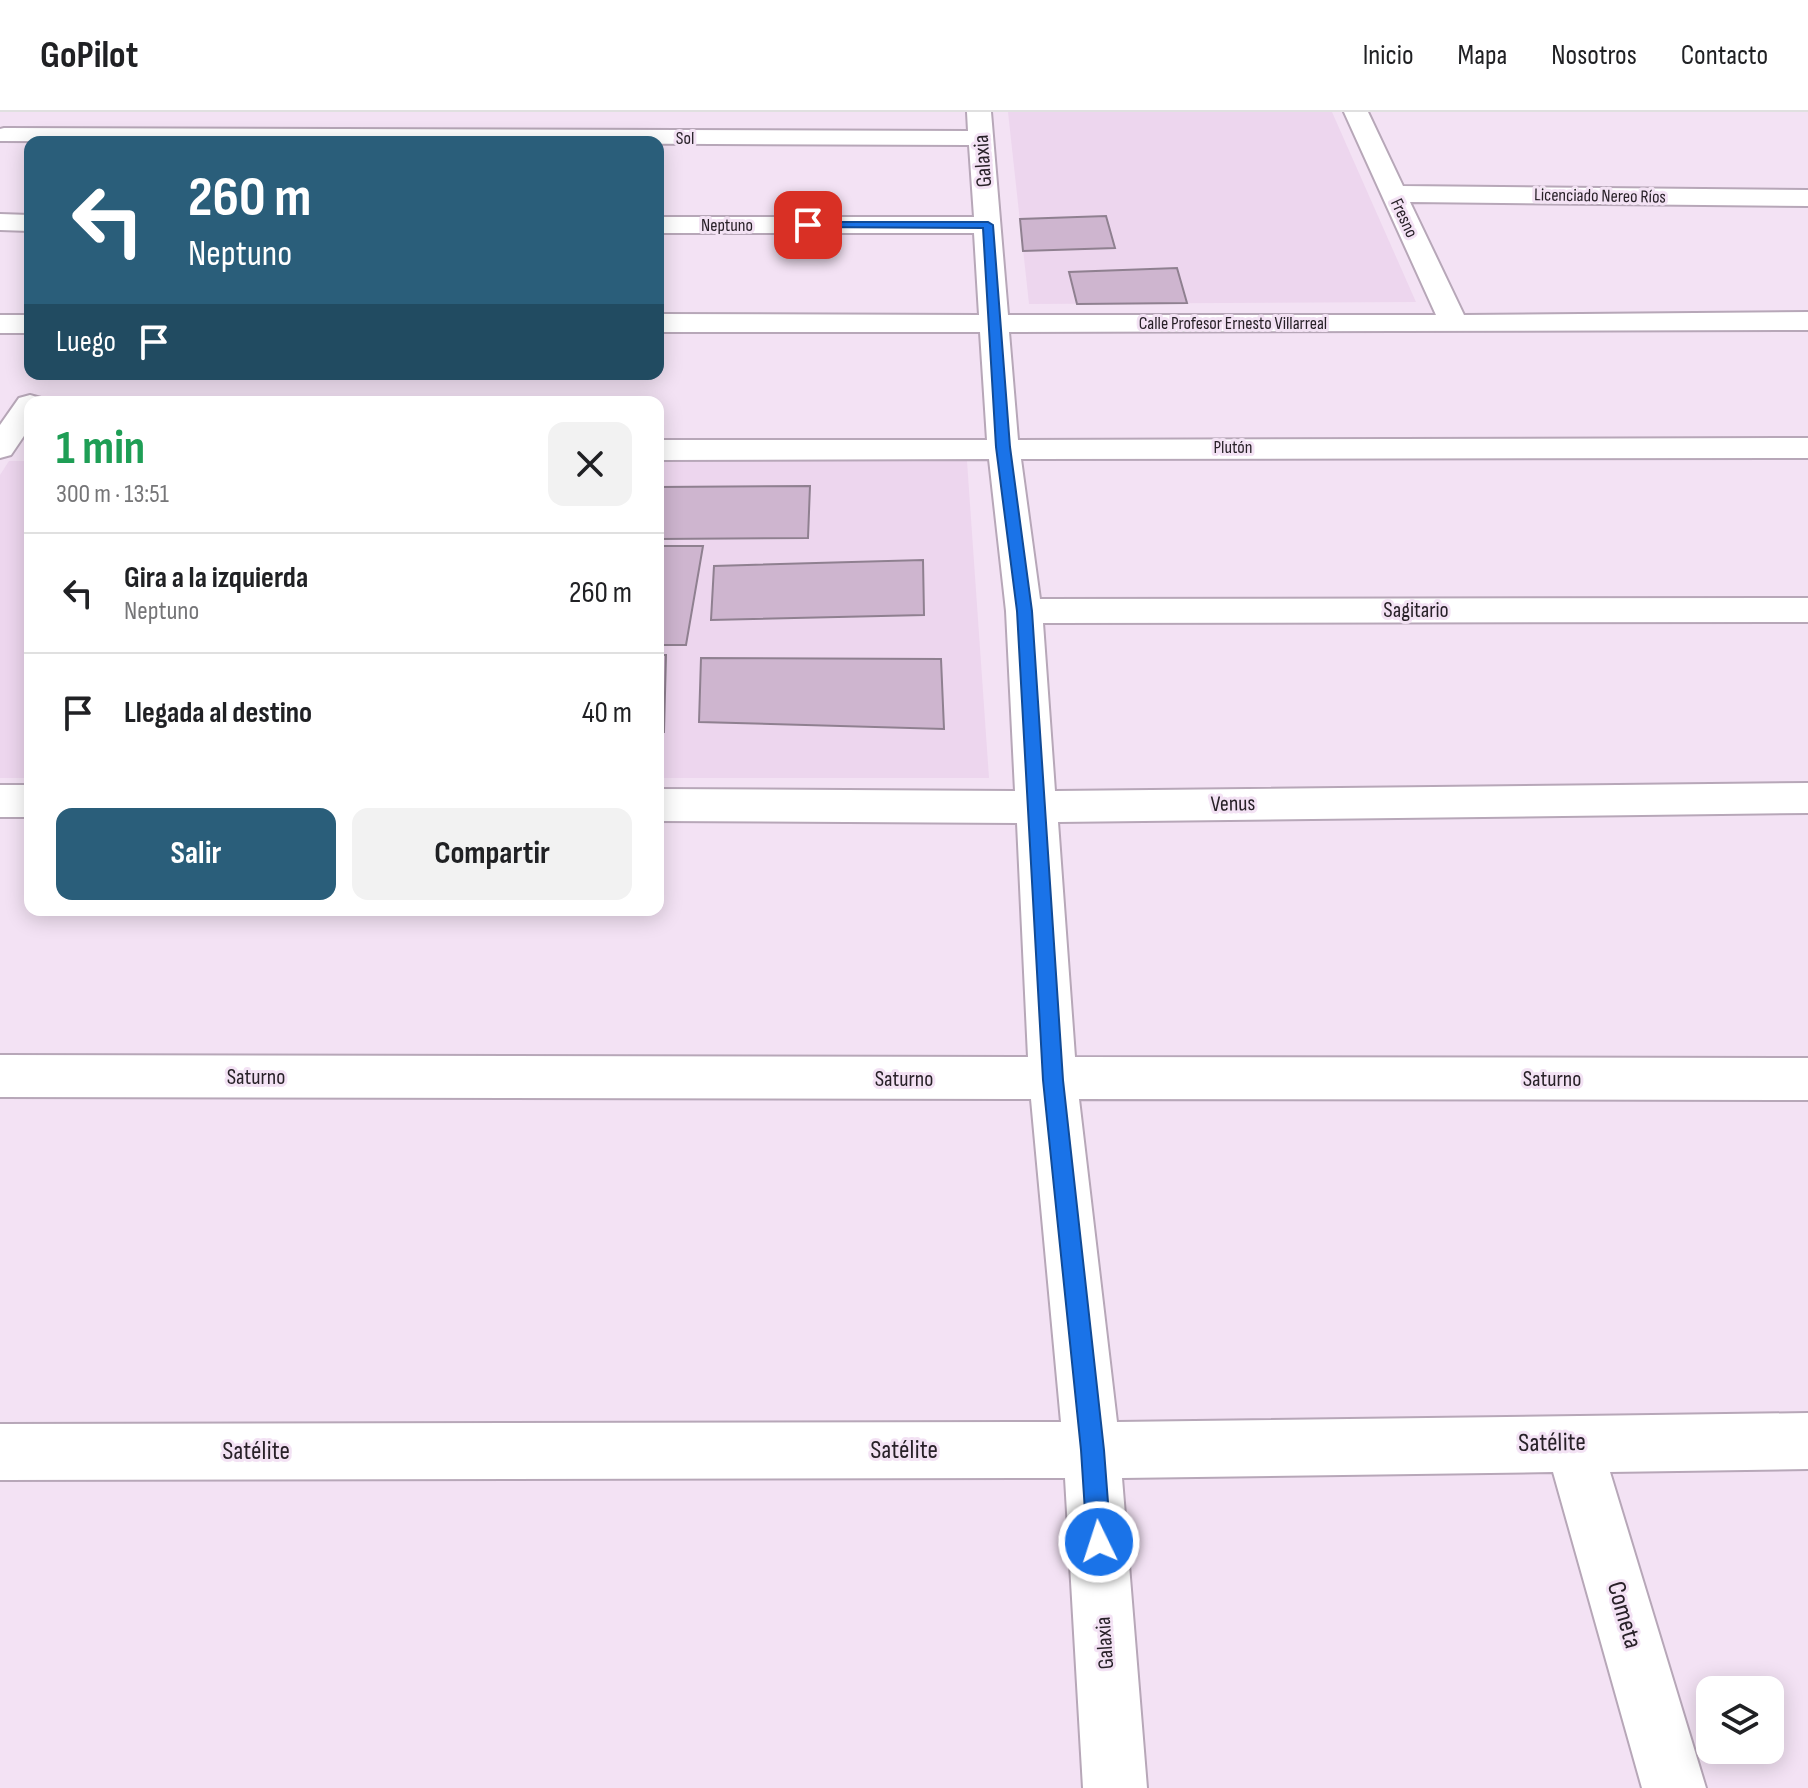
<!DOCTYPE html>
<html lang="es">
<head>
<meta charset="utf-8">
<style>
  :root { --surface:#fff; --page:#f2f2f2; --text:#202124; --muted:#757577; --line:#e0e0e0; --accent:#2a5e7a }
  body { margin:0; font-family:"Sofia Sans Condensed",sans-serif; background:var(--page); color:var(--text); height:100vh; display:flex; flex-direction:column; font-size:30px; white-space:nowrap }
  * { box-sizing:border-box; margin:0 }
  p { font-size:26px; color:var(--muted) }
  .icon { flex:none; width:44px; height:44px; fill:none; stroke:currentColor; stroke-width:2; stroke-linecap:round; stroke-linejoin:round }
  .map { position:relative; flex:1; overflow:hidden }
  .panel { position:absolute; left:24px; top:284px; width:640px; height:520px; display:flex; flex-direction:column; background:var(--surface); border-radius:16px; box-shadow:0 4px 20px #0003 }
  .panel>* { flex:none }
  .top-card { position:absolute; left:24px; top:24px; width:640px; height:244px; border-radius:16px; box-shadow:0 4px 20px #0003; background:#2a5e7a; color:#fff; overflow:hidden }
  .controls { position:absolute; left:1696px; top:1564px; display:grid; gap:16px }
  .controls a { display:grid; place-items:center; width:88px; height:88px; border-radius:16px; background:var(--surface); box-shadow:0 4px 20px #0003; font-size:40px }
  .pin { position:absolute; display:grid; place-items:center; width:68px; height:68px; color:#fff; margin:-34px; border-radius:16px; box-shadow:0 4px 12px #0006 }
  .me { position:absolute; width:88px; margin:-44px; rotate:356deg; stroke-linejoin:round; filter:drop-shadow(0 0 6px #0008) }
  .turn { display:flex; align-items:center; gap:28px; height:168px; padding:0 32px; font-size:36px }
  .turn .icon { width:104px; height:104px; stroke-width:2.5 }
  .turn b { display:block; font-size:56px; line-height:68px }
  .then { display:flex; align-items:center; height:76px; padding:0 32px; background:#0003; gap:16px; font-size:30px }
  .round { display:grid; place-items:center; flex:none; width:84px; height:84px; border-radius:16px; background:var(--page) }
  .headline { display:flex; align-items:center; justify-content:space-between; height:136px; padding:0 32px }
  h1 { font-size:48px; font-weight:700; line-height:60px; color:#1e9e55 }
  .button { display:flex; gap:16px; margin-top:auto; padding:16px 32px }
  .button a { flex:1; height:92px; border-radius:16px; background:var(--accent); color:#fff; font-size:32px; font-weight:700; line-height:92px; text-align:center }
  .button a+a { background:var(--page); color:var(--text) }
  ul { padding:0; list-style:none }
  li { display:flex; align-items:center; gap:24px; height:120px; padding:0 32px; border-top:2px solid var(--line) }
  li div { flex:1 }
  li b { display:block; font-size:30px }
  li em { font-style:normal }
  header { display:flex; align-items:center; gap:48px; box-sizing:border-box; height:112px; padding:0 40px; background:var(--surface); border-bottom:2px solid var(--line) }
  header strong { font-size:38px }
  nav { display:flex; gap:44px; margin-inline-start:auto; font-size:28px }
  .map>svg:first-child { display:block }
  .built { fill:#edd6ee }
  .building { fill:#ceb5cf; stroke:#8f8090; stroke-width:2 }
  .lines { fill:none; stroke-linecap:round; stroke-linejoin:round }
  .minor-casing { stroke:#b7a7b8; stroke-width:4 }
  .minor { fill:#fff; fill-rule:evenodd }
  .route { fill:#1a73e8; stroke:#114b97; stroke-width:2 }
  .labels { text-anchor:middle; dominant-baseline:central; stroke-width:6; stroke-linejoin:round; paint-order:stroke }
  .far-street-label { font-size:18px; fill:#282128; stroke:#f3e2f4 }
  .street-label { font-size:22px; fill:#282128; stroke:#f3e2f4 }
  .near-street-label { font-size:26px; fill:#282128; stroke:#f3e2f4 }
</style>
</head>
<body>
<header>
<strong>GoPilot</strong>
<nav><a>Inicio</a><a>Mapa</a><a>Nosotros</a><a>Contacto</a></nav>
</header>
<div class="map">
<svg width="1808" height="1676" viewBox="0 0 1808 1676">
  <rect width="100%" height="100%" fill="#f3e2f4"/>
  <g class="built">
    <polygon points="1008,0 1332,0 1416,190 1029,192"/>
    <polygon points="9,349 30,349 30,666 0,666 0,363"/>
    <polygon points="658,349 967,349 989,666 658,666"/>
  </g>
  <g class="building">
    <polygon points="1106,104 1115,136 1023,139 1020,107"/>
    <polygon points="1177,156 1187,191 1077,192 1069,160"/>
    <polygon points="810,374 808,426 658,427 658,375"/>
    <polygon points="658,434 703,434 686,533 658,533"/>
    <polygon points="923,448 924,503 711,508 714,454"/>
    <polygon points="658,543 666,543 664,620 658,620"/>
    <polygon points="701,546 941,547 944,617 699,610"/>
  </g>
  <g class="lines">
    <defs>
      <g id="minor">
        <polygon points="967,0 991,0 1008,203 1436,203 1344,0 1368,0 1403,74 1808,78 1808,94 1410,90 1464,203 1808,200 1808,218 1009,220 1018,328 1808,326 1808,346 1021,347 1040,487 1808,486 1808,510 1043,511 1055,679 1808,671 1808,701 1058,710 1075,945 1808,946 1808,988 1079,987 1117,1310 1808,1301 1808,1357 1610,1360 1706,1676 1642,1676 1553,1360 1122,1366 1147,1676 1083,1676 1065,1366 0,1368 0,1312 1061,1310 1031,987 0,985 0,943 1028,945 1017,711 658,709 658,677 1015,679 1006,499 989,347 658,348 658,328 987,328 980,220 658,220 658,202 979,203 974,121 658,121 658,105 974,105 969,33 0,29 0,17 4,16 968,19"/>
        <polygon points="0,102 30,103 30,119 0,118"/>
        <rect x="0" y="203" width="30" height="18"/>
        <polygon points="30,283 41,286 44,290 30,290 30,315 11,343 0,346 0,313 19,286"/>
        <rect x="0" y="673" width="30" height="32"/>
      </g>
    </defs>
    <use href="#minor" class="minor-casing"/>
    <use href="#minor" class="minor"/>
  </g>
  <polygon class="route" points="808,110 988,110 993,113 1010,335 1032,499 1063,968 1104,1338 1111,1430 1107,1439 1099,1442 1090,1439 1087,1430 1081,1338 1043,968 1017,499 996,335 983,116 804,115 804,110"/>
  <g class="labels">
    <g class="far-street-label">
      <text x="685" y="26">Sol</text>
      <text transform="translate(1600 84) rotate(1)">Licenciado Nereo Ríos</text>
      <text transform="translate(1404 106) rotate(65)">Fresno</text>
      <text x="727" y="113">Neptuno</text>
      <text x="1233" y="211">Calle Profesor Ernesto Villarreal</text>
      <text x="1233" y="335">Plutón</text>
    </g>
    <g class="street-label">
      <text transform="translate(983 49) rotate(-94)">Galaxia</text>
      <text x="1416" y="498">Sagitario</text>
      <text transform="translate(1233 692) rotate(-1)">Venus</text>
      <text x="256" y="965">Saturno</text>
      <text x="904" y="967">Saturno</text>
      <text x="1552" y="967">Saturno</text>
      <text transform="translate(1105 1531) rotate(-94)">Galaxia</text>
    </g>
    <g class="near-street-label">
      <text transform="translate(1552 1331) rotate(-1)">Satélite</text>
      <text x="904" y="1338">Satélite</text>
      <text x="256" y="1339">Satélite</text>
      <text transform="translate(1624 1503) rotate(74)">Cometa</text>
    </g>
  </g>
</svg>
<div class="controls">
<a><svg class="icon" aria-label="layers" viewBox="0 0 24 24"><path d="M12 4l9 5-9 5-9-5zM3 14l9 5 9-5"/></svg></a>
</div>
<div class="pin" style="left:808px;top:113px;background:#d93025"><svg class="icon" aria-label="arrive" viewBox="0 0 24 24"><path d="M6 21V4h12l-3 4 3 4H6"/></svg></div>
<svg class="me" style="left:1099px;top:1430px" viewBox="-20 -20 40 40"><circle r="17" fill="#1a73e8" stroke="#fff" stroke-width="3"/><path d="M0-11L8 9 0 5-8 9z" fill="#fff"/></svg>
<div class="top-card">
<div class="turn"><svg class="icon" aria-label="left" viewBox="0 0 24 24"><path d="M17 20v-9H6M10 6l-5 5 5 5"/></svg><div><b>260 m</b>Neptuno</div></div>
<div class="then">Luego<svg class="icon" aria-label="arrive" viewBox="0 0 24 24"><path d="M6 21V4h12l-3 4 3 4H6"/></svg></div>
</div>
<section class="panel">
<div class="headline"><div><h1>1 min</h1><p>300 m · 13:51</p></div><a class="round"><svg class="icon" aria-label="close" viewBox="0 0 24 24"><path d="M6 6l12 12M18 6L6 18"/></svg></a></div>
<ul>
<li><svg class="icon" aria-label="left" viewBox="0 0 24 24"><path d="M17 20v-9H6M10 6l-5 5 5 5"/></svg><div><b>Gira a la izquierda</b><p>Neptuno</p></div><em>260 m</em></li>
<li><svg class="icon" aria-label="arrive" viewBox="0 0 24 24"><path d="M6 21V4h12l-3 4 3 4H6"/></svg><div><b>Llegada al destino</b></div><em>40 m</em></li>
</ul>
<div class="button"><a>Salir</a><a>Compartir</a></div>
</section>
</div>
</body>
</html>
